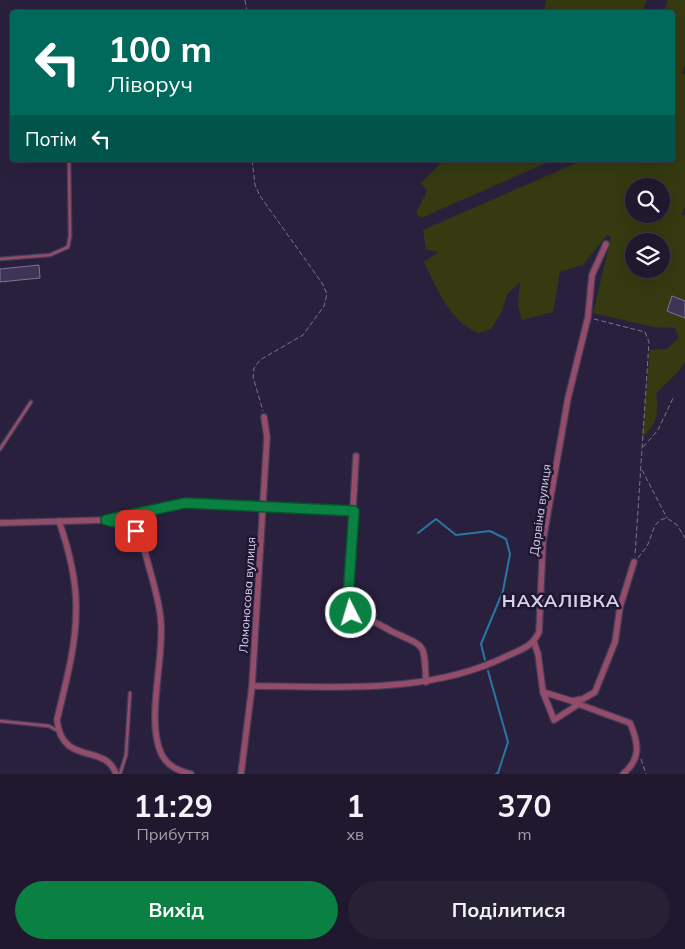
<!DOCTYPE html>
<html lang="uk">
<head>
<meta charset="utf-8">
<style>
  :root { --surface:#1f182e; --page:#272136; --text:#f1f3f6; --muted:#a1a0aa; --line:#3c374a; --accent:#0b8043 }
  body { margin:0; font-family:Mulish,sans-serif; background:var(--page); color:var(--text); height:100vh; display:flex; flex-direction:column; font-size:19px; white-space:nowrap }
  * { box-sizing:border-box; margin:0 }
  p { font-size:16px; color:var(--muted) }
  .icon { flex:none; width:28px; height:28px; fill:none; stroke:currentColor; stroke-width:2; stroke-linecap:round; stroke-linejoin:round }
  .map { position:relative; height:774px; overflow:hidden }
  .drawer { display:flex; flex-direction:column; background:var(--surface); flex:1 }
  .drawer>* { flex:none }
  .top-card { position:absolute; left:10px; top:10px; width:665px; height:152px; border-radius:5px; box-shadow:0 5px 20px #0002,0 0 0 1px var(--line); background:#00695c; color:#fff; overflow:hidden }
  .buttons { position:absolute; left:625px; top:178px; display:grid; gap:10px }
  .buttons a { display:grid; place-items:center; width:45px; height:45px; border-radius:50%; background:var(--surface); box-shadow:0 5px 20px #0002,0 0 0 1px var(--line); font-size:25px }
  .pin { position:absolute; display:grid; place-items:center; width:42px; height:42px; color:#fff; margin:-21px; border-radius:10px; box-shadow:0 2px 8px #0006 }
  .me { position:absolute; width:55px; margin:-28px; rotate:355deg; stroke-linejoin:round; filter:drop-shadow(0 0 4px #0008) }
  .turn { display:flex; align-items:center; gap:18px; height:105px; padding:0 15px; font-size:22px }
  .turn .icon { width:65px; height:65px; stroke-width:2.5 }
  .turn b { display:block; font-size:35px; line-height:42px }
  .then { display:flex; align-items:center; height:48px; padding:0 15px; background:#0003; gap:10px; font-size:19px }
  .eta { display:flex; justify-content:space-evenly; align-items:center; height:85px; text-align:center }
  .eta b { font-size:30px; font-weight:700; line-height:35px }
  .primary-button { display:flex; gap:10px; margin-top:auto; padding:10px 15px }
  .primary-button a { flex:1; height:58px; border-radius:30px; background:var(--accent); color:#fff; font-size:20px; font-weight:700; line-height:58px; text-align:center }
  .primary-button a+a { background:var(--page); color:var(--text) }
  .map>svg:first-child { display:block }
  .green { fill:#353a10; fill-rule:evenodd }
  .lines { fill:none; stroke-linecap:round; stroke-linejoin:round }
  .stream { stroke:#2977a0; stroke-width:2 }
  .building { fill:#3e3556; stroke:#7c7398 }
  .lane-casing { stroke:#453c59; stroke-width:5 }
  .street-casing { stroke:#453c59; stroke-width:8 }
  .path { stroke:#7a748d; stroke-width:1; stroke-dasharray:5 2.5; stroke-linecap:butt }
  .lane { stroke:#934c69; stroke-width:2.5 }
  .street { stroke:#934c69; stroke-width:5.5 }
  .route-casing { stroke:#07532c; stroke-width:12 }
  .route { stroke:#0b8043; stroke-width:9 }
  .labels { text-anchor:middle; dominant-baseline:central; stroke-width:5; stroke-linejoin:round; paint-order:stroke }
  .street-label { font-size:12px; fill:#d6d2e6; stroke:#1f1634 }
  .district-label { font-size:18px; font-weight:bold; letter-spacing:1px; fill:#d6d2e6; stroke:#1f1634 }
</style>
</head>
<body>
<div class="map">
<svg width="685" height="774" viewBox="0 0 685 774">
  <rect width="100%" height="100%" fill="#29203e"/>
  <g class="green">
    <polygon points="546,0 647,0 642,12 544,12"/>
    <path d="M668,0H685V64L682,74H685V207L682,215H685V362L677,373L656,393C659,415 658,422 642,438L650,350L667,349L679,338L675,328L653,327L593,313L611,237L607,235L584,264L560,272L553,312L522,320L518,305L520,282L508,293L501,313L491,329L478,333C448,319 438,290 424,262L438,252L426,249L423,230L583,160H672V12H663ZM634,186H661V214H634ZM634,241H661V269H634Z"/>
    <polygon points="444,160 553,160 421,218 416,213 427,191 421,183"/>
  </g>
  <g class="lines">
    <g class="stream">
      <polyline points="418,533 436,519 456,535 490,531 506,539 510,554 503,591 481,644 485,660"/>
      <polyline points="488,671 508,742 498,773 496,774"/>
    </g>
  </g>
  <g class="building">
    <polygon points="39,265 40,278 0,282 0,269"/>
    <polygon points="672,296 685,301 685,318 667,311"/>
  </g>
  <g class="lines">
    <defs>
      <g id="lane">
        <polyline points="0,259 50,255 68,247 70,236 69,160"/>
        <polyline points="0,449 31,402"/>
        <polyline points="0,721 49,726 58,731"/>
        <polyline points="120,774 126,755 130,693"/>
      </g>
      <g id="street">
        <path d="M356,456L348,597L351,613L358,619C372,619 380,625 391,631C426,648 424,640 426,682"/>
        <path d="M59,521C69,550 77,581 76,611C76,648 65,685 57,720C62,767 105,742 116,774"/>
        <path d="M107,521C140,528 141,537 149,567C154,585 160,604 161,623C164,659 146,721 161,753C166,765 178,771 191,774"/>
        <polyline points="0,523 106,520 185,503 354,511"/>
        <polyline points="534,642 538,654 543,692 572,701 583,699 595,692 615,642 620,607 634,562"/>
        <path d="M252,686C338,686 428,695 507,656C522,649 532,647 539,632L543,541L568,398L588,317L592,275L606,244"/>
        <polyline points="543,692 554,720 579,704"/>
        <path d="M573,702L630,723C639,744 641,759 623,774"/>
        <polyline points="241,774 252,686 267,437 264,417"/>
      </g>
    </defs>
    <use href="#lane" class="lane-casing"/>
    <use href="#street" class="street-casing"/>
    <g class="path">
      <polyline points="245,0 247,12"/>
      <polyline points="252,160 255,185 260,196 322,283 327,294 324,306 303,335 260,360 254,368 253,377 263,411"/>
      <polyline points="594,319 645,332 649,342 635,556"/>
      <polyline points="643,447 658,430 674,396"/>
      <polyline points="642,470 667,518"/>
      <path d="M638,558C641,553 646,549 648,544C653,533 653,520 667,518L677,525L685,538"/>
      <polyline points="641,759 646,774"/>
    </g>
    <use href="#lane" class="lane"/>
    <use href="#street" class="street"/>
  </g>
  <g class="lines">
    <defs>
      <polyline id="route" points="136,531 123,524 106,520 185,503 354,511 348,597 351,613"/>
    </defs>
    <use href="#route" class="route-casing"/>
    <use href="#route" class="route"/>
  </g>
  <g class="labels">
    <g class="street-label">
      <text transform="translate(540 510) rotate(-82)">Дарвіна вулиця</text>
      <text transform="translate(247 595) rotate(-86)">Ломоносова вулиця</text>
    </g>
    <g class="district-label">
      <text x="561" y="600">НАХАЛІВКА</text>
    </g>
  </g>
</svg>
<div class="buttons">
<a><svg class="icon" aria-label="search" viewBox="0 0 24 24"><circle cx="10" cy="10" r="6"/><path d="M15 15l6 6"/></svg></a>
<a><svg class="icon" aria-label="layers" viewBox="0 0 24 24"><path d="M12 4l9 5-9 5-9-5zM3 14l9 5 9-5"/></svg></a>
</div>
<div class="pin" style="left:136px;top:531px;background:#d93025"><svg class="icon" aria-label="arrive" viewBox="0 0 24 24"><path d="M6 21V4h12l-3 4 3 4H6"/></svg></div>
<svg class="me" style="left:351px;top:613px" viewBox="-20 -20 40 40"><circle r="17" fill="#0b8043" stroke="#fff" stroke-width="3"/><path d="M0-11L8 9 0 5-8 9z" fill="#fff"/></svg>
<div class="top-card">
<div class="turn"><svg class="icon" aria-label="left" viewBox="0 0 24 24"><path d="M17 20v-9H6M10 6l-5 5 5 5"/></svg><div><b>100 m</b>Ліворуч</div></div>
<div class="then">Потім<svg class="icon" aria-label="left" viewBox="0 0 24 24"><path d="M17 20v-9H6M10 6l-5 5 5 5"/></svg></div>
</div>
</div>
<section class="drawer">
<div class="eta">
<div><b>11:29</b><p>Прибуття</p></div>
<div><b>1</b><p>хв</p></div>
<div><b>370</b><p>m</p></div>
</div>
<div class="primary-button"><a>Вихід</a><a>Поділитися</a></div>
</section>
</body>
</html>
